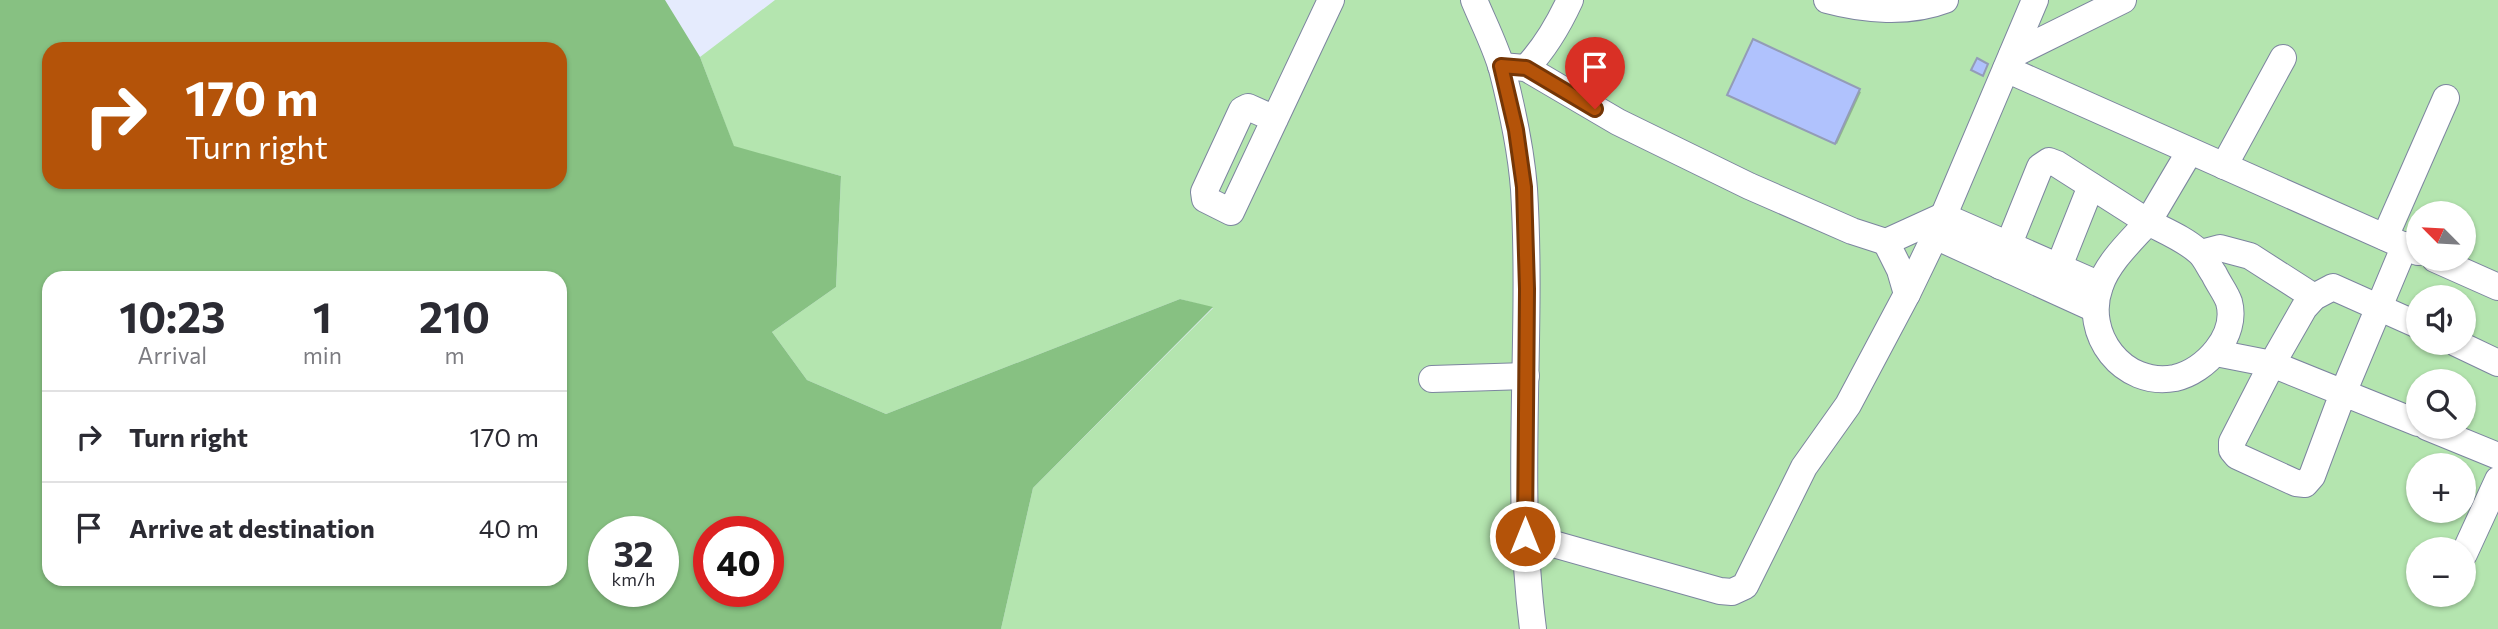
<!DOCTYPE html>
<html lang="en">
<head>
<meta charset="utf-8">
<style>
  :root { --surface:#fff; --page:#f2f2f3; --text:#2b2b33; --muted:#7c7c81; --line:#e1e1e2 }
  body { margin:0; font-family:Commissioner,sans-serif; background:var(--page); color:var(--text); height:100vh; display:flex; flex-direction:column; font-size:26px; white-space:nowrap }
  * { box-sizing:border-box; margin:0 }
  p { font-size:23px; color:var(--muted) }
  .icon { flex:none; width:38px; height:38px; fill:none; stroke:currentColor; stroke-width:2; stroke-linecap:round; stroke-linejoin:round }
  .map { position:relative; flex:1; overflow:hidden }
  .drawer { position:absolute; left:42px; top:271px; width:525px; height:315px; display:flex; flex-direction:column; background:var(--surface); border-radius:21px; box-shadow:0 2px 5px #0004 }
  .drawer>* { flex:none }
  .guide { position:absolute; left:42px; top:42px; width:525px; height:147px; border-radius:21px; box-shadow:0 2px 5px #0004; background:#b45309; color:#fff; overflow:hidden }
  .needle { width:46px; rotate:294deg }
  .controls { position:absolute; left:2406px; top:201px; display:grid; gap:14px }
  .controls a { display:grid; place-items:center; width:70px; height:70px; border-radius:50%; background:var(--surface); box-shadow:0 2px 5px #0004; font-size:35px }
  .speed { position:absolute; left:588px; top:516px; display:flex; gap:14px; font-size:35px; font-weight:700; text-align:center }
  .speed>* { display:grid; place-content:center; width:91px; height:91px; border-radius:50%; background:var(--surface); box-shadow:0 2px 5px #0004; line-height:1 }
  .speed small { font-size:18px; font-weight:400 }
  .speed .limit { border:10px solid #d22; background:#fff; color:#111 }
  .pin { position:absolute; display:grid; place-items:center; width:60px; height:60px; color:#fff; margin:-72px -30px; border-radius:50% 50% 50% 0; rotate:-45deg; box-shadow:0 0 7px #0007 }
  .pin .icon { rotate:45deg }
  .me { position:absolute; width:77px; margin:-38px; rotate:0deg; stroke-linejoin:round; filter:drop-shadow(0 0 5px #0008) }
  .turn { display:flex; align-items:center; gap:24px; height:147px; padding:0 28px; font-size:32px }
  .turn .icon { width:91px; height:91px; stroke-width:2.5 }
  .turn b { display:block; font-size:49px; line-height:60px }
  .eta { display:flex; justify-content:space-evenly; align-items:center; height:119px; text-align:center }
  .eta b { font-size:42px; font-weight:700; line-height:49px }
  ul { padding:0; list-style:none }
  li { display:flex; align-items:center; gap:21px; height:91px; padding:0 28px; border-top:2px solid var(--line) }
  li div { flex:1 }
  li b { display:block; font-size:26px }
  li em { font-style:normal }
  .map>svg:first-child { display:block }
  .green { fill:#b4e5af; fill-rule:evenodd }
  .forest { fill:#87c182; fill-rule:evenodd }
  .shadow { fill:#0003 }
  .building { fill:#b0c2fd; stroke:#939cb7; stroke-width:2 }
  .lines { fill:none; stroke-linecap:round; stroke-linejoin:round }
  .minor-casing { stroke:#7c859f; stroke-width:28 }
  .minor { stroke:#fff; stroke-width:26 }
  .route-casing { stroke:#753606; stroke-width:18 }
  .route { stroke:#b45309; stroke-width:12 }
</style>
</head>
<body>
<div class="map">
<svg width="2498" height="629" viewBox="0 0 2498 629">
  <rect width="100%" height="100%" fill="#e5ebfd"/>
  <path class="green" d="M775,0H2498V629H1001L1033,488L1213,308L1180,299L886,414L807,380L772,332L836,287L841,176L734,147L700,57ZM2418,214H2464V259H2418ZM2418,298H2464V343H2418ZM2418,382H2464V427H2418ZM2418,466H2464V511H2418ZM2418,550H2464V595H2418Z"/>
  <path class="forest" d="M0,0H665L700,57L734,146L841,176L836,287L772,332L807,380L886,414L1180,299L1213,307L1033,488L1001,629H0ZM49,49H560V182H49ZM49,278H560V579H49ZM604,532H663V592H604ZM768,532V592H709V532Z"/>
  <polygon class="shadow" points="1754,42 1861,92 1837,144 1729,94"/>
  <g class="building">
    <polygon points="1753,39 1860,89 1835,144 1727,95"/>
    <polygon points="1977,58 1988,64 1983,76 1971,70"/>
  </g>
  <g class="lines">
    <defs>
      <g id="minor">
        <path d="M1474,0C1483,22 1495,45 1502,69C1512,108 1521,149 1524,189C1533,335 1514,483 1533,629"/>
        <path d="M1827,0C1864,10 1909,14 1945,0"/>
        <polyline points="2012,55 2123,0"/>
        <polyline points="1501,66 1526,68 1618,122 1749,186 1852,231 1886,242 1943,216 2100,285"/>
        <path d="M1526,68C1545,48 1558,26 1570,0"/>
        <polyline points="2006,69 2418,252"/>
        <polyline points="1275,119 1248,107 1242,110 1204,192 1205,199 1231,212 1331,0"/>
        <polyline points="2224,166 2283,58"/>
        <path d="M2148,222C2165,231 2185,239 2199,252C2205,257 2209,267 2214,274C2218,283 2226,293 2229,302C2238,335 2206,371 2175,378C2123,388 2082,334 2100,286C2108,262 2131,241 2148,222Z"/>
        <polyline points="1935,236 2095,309"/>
        <polyline points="2385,237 2446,98"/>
        <polyline points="1886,242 1900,270 1907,294"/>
        <polyline points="2405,245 2343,393 2312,476 2305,484 2296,483 2237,456 2232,450 2232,442 2272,364 2418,423"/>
        <polyline points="2201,253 2220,248 2250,256 2314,297"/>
        <polyline points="2435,259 2498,287"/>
        <polyline points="2000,266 2040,167 2049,161 2057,164 2148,222 2190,151"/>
        <polyline points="2052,284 2091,186"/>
        <polyline points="2456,343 2498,363"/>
        <polyline points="2216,353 2272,364 2304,308 2314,297 2333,287 2418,325"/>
        <polyline points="1432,379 1526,376"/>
        <polyline points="2427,427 2498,456"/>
        <polyline points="1525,536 1720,591 1732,592 1745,586 1804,467 1848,405 1907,294 1935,236 2035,0"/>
        <polyline points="2464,554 2498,480"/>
      </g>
    </defs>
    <use href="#minor" class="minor-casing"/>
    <use href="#minor" class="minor"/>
  </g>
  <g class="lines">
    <defs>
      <polyline id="route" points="1525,536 1527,289 1524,187 1516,130 1501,66 1526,68 1595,109"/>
    </defs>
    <use href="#route" class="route-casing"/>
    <use href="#route" class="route"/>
  </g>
</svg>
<div class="controls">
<a><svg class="needle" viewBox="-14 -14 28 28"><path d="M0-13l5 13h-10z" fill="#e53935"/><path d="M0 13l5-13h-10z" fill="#7c7c81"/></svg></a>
<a><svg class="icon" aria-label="sound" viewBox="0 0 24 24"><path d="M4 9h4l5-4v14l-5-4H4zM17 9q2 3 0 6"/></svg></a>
<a><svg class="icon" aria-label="search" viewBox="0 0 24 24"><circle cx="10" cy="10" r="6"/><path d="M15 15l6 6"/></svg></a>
<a>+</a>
<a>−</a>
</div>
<div class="speed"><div>32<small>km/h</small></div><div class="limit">40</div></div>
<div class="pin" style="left:1595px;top:109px;background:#d93025"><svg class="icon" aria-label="arrive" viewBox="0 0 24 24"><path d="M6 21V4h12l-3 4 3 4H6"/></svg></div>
<svg class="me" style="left:1525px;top:536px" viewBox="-20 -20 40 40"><circle r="17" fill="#b45309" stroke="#fff" stroke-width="3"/><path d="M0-11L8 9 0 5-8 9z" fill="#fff"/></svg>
<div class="guide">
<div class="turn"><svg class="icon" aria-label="right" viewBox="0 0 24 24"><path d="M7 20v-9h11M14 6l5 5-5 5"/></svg><div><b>170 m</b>Turn right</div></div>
</div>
<section class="drawer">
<div class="eta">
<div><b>10:23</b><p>Arrival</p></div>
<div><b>1</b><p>min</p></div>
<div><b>210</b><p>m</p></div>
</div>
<ul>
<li><svg class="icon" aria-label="right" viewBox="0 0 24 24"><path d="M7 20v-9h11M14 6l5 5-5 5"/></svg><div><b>Turn right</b></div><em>170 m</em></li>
<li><svg class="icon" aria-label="arrive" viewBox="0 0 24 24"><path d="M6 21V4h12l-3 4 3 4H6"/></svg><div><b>Arrive at destination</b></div><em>40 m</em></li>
</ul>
</section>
</div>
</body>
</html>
